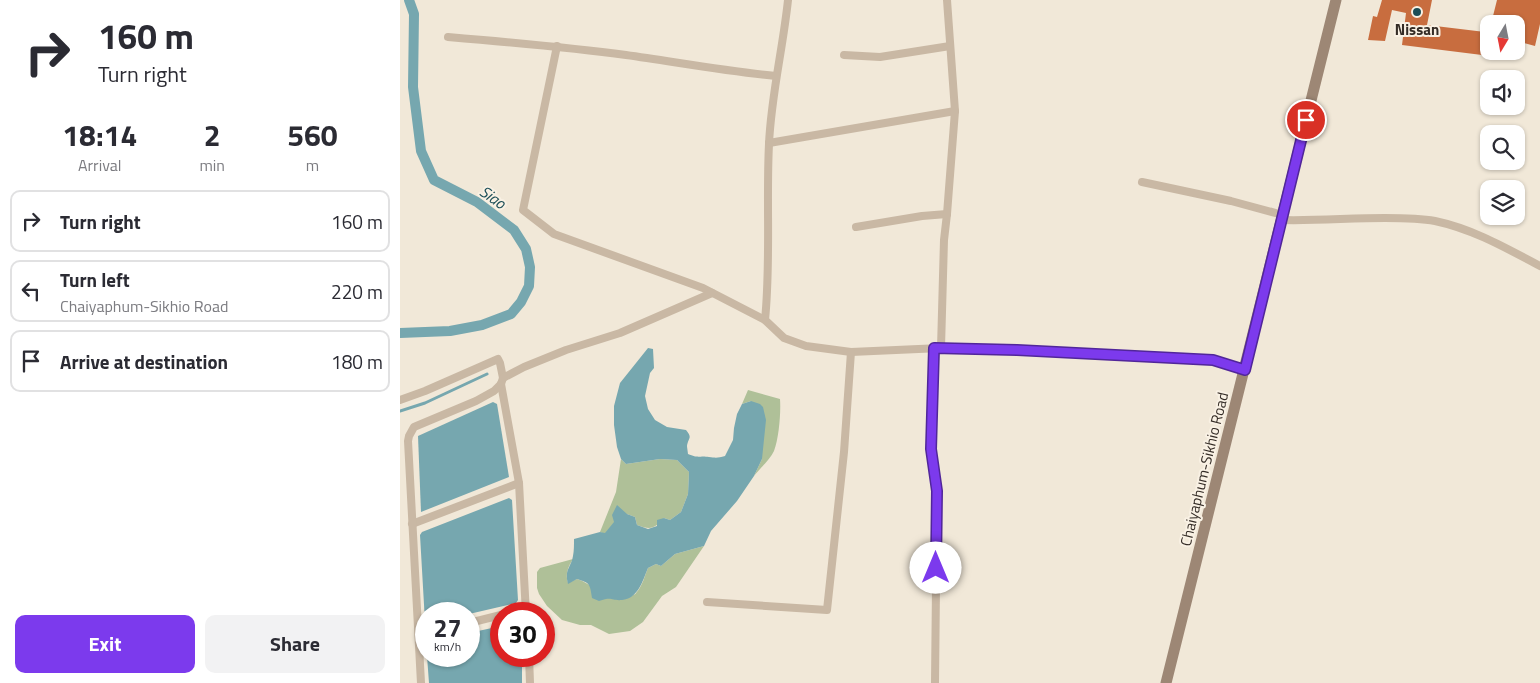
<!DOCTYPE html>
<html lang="en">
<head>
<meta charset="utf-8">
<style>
  :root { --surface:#fff; --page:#f2f2f3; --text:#2b2b33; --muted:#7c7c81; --line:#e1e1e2; --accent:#7c3aed }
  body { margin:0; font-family:"Titillium Web",sans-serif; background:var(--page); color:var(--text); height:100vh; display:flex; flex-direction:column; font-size:19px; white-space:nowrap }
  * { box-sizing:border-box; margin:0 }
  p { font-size:16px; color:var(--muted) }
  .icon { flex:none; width:28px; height:28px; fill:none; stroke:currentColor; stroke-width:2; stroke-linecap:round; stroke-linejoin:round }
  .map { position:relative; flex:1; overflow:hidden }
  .drawer { display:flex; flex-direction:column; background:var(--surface); width:400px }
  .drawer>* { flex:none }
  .top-card { background:#fff; color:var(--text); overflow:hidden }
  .needle { width:32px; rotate:190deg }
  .buttons { position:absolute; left:1080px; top:15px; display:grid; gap:10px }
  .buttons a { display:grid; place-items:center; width:45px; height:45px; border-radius:10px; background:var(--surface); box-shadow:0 1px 4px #0004; font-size:25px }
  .speed { position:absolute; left:15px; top:602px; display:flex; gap:10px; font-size:25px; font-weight:700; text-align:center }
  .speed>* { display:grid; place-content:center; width:65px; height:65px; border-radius:50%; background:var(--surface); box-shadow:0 1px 4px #0004; line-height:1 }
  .speed small { font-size:12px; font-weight:400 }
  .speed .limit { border:8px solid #d22; background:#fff; color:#111 }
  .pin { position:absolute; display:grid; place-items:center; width:42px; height:42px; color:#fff; margin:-21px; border:2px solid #fff; border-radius:50%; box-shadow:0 1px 5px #0007 }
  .me { position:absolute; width:55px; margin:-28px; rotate:0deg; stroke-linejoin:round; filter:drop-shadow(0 0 4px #0008) }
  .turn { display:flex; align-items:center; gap:18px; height:105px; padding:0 15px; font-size:22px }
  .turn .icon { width:65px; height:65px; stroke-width:2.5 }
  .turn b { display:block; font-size:35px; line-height:42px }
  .eta { display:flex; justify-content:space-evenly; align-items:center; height:85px; text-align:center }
  .eta b { font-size:30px; font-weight:700; line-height:35px }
  .cta { display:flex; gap:10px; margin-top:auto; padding:10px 15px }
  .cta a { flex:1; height:58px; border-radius:10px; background:var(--accent); color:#fff; font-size:20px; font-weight:700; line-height:58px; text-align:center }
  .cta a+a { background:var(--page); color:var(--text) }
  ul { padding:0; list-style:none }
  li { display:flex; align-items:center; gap:15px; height:62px; margin:0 10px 8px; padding:0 5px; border:2px solid var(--line); border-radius:10px }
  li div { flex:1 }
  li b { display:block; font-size:19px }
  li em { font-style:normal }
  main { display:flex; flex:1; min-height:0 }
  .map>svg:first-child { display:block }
  .green { fill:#afc098 }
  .water { fill:#76a7af }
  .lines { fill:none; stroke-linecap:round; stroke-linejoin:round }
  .stream { stroke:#76a7af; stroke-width:3 }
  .canal { stroke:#76a7af; stroke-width:10 }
  .building { fill:#c86d3f }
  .minor { stroke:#c9b8a4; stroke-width:8 }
  .secondary { stroke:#9d8775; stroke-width:11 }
  .route-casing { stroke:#51269a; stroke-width:12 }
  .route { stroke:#7c3aed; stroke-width:9 }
  .poi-dot { fill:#1b4d56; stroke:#f9f1e4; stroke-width:2 }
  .labels { text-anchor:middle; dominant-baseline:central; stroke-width:4; stroke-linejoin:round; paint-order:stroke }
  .poi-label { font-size:15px; font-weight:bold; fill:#342c26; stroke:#f9f1e4 }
  .street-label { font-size:15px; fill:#342c26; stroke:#f9f1e4 }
  .water-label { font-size:16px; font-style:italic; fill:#1b4d56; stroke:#f9f1e4 }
</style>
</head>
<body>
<main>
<section class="drawer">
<div class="top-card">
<div class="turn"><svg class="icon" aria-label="right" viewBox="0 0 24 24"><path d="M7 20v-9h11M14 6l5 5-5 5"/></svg><div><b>160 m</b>Turn right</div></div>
</div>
<div class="eta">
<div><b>18:14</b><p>Arrival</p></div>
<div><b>2</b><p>min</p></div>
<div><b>560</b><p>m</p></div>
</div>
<ul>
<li><svg class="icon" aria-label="right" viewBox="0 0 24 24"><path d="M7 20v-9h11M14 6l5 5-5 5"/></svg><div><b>Turn right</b></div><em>160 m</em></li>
<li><svg class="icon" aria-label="left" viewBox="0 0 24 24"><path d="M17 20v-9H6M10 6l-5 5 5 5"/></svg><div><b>Turn left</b><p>Chaiyaphum-Sikhio Road</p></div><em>220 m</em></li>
<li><svg class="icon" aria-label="arrive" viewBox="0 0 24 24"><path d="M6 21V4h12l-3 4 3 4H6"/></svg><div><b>Arrive at destination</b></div><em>180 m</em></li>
</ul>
<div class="cta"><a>Exit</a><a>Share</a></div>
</section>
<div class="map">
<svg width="1140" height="683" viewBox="0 0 1140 683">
  <rect width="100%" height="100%" fill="#f1e8d8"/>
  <g class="green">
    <path d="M348,390L380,399C381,412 379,438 374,451C370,460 360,468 354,476L362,459L351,401L342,404Z"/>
    <path d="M221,459L226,464L260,459L277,460L289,472L288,494L281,512L270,520L264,518C254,529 251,530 237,525L235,517L227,514L215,522L205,534L200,532L216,492Z"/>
    <path d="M304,546L276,587L262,596L243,622L230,631L209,634L191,625H180L162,620L147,606L139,594L137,588V572L140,568L173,559C168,567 165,574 168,583L177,579C194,584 211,606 230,597C231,596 236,594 236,593C242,587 245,575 248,568L256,564L261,566L275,554Z"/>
  </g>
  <g class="water">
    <path d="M248,348L253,349L254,368L250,373L245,396L248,409L255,420L267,427L286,430C293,438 288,438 287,446C287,447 288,453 288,454C300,459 299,455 309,457C316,458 318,458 325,456L333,440L334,428L337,414L342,404L351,401L360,404L363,407L366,420L362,459L354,476L337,501L311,531L304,546L275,554L261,566L256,564L248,568C243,580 238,599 222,600C211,601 213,596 199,601L192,598C190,584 190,583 177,579L168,584C164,569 171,568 173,556C174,551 174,545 174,539L200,532L205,533L214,522L212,515L217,505L227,514L235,517L237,525L248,529L257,526V520L264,518L270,520L281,512L288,494L289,472L277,460L260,459L226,464L221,459L217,447L214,425V406L220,383Z"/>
    <polygon points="93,402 97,404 109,477 21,512 18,436"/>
    <polygon points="109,498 112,500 118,600 116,603 69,614 26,614 26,623 25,622 20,535 22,532"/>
    <polygon points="101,626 101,656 122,656 122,683 29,683 27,656 69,656 69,633"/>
  </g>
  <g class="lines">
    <polyline class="stream" points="0,411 25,403 87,374"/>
    <polyline class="canal" points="0,333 50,331 82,325 111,314 121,302 129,286 130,267 126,249 114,230 77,202 34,180 21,151 13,87 14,14 9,0"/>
  </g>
  <g class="building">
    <polygon points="982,0 1032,0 1027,25 1085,32 1082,55 1002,45 1006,13 992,10 985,41 968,40 973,16 977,17"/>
    <polygon points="1097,0 1140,0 1140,24 1135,46 1116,41 1116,24 1091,24"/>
  </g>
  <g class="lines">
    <g class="minor">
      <path d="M388,0C383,48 371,96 369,144C366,203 371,261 365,320L384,338L406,346L451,352L541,348L617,350L813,360L845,370"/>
      <path d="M48,37C107,42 166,47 226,55C276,62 326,71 376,76"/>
      <polyline points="157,46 123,210 154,234 303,288 365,320"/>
      <polyline points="444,55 480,57 550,46"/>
      <polyline points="369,143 555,111"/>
      <polyline points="742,182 831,201 883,215"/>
      <path d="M881,220C916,221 950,218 985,218C1001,218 1019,218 1035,221C1073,229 1106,248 1140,266"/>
      <polyline points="456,227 522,216 547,214"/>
      <polyline points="534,348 531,449 537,491 535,683"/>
      <polyline points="541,348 544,240 547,214 555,111 547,0"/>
      <polyline points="101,384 119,483 126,614"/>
      <polyline points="0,400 25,391 98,359 100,363 103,378"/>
      <polyline points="12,524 119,483"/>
      <polyline points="307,602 427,610 444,452 451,352"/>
      <polyline points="105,614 126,609"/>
      <polyline points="69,623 101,615"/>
      <polyline points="129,656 130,683"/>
      <polyline points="21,683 8,441 9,436 14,427 76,401 94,391 101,384 103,378 124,367 166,350 220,333 312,293"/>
    </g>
    <polyline class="secondary" points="766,683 936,0"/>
  </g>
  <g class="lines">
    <defs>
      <polyline id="route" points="536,568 537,491 531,449 534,348 617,350 813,360 845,370 906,120"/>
    </defs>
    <use href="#route" class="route-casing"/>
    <use href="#route" class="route"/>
  </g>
  <circle class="poi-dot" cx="1017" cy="12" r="5"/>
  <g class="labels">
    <g class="poi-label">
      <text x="1017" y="29">Nissan</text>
    </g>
    <g class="street-label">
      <text transform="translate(804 469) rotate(-76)">Chaiyaphum-Sikhio Road</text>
    </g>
    <g class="water-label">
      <text transform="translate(93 197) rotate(34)">Siao</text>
    </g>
  </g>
</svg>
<div class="buttons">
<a><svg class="needle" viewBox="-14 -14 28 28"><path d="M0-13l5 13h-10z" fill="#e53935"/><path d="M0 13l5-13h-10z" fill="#7c7c81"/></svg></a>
<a><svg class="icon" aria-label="sound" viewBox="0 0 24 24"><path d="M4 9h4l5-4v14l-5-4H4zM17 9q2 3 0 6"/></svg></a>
<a><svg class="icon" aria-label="search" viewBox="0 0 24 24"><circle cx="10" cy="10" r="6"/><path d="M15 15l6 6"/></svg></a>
<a><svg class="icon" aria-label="layers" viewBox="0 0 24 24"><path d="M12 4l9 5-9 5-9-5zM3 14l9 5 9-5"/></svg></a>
</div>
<div class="speed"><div>27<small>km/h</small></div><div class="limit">30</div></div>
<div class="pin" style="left:906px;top:120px;background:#d93025"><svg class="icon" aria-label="arrive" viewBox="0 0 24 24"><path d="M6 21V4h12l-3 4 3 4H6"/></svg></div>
<svg class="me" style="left:536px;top:568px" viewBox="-20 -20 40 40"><circle r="19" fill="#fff"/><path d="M0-13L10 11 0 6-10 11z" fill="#7c3aed"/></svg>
</div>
</main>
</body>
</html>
